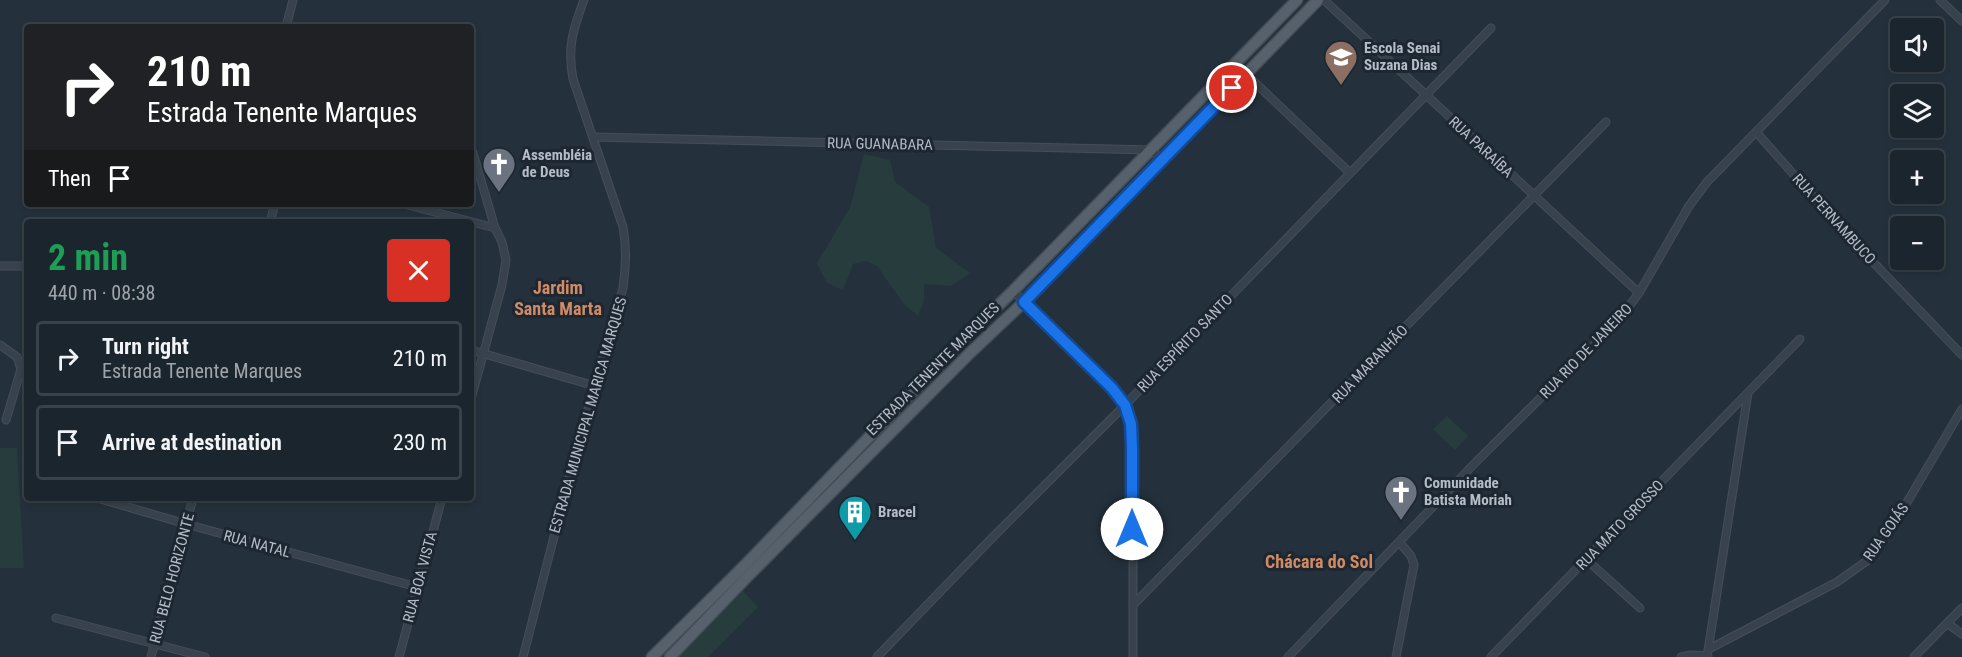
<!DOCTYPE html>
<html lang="en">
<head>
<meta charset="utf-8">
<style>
  :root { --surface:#1b252d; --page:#242d35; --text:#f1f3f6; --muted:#a0a5aa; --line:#394249 }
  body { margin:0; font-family:"Roboto Condensed",sans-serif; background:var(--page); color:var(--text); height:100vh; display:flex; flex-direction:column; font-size:22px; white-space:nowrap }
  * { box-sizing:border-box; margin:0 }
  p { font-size:20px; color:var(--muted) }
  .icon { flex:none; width:33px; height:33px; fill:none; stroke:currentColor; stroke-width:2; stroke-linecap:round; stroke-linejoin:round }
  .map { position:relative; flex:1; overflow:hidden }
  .sheet { position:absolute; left:24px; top:219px; width:450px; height:282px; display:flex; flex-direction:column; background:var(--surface); border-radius:6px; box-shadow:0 3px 9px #0003,0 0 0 2px var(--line) }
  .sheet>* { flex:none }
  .guide { position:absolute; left:24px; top:24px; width:450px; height:183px; border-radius:6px; box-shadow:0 3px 9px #0003,0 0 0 2px var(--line); background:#202124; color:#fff; overflow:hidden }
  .fabs { position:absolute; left:1890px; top:18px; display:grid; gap:12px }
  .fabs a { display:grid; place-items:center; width:54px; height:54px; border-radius:6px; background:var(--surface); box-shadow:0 3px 9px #0003,0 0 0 2px var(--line); font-size:30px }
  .pin { position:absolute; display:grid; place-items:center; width:51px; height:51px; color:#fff; margin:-26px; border:3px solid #fff; border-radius:50%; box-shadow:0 2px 6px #0007 }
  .me { position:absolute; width:66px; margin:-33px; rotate:0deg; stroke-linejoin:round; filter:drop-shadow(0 0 4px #0008) }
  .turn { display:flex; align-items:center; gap:21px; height:126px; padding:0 24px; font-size:27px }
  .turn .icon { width:78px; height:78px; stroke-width:2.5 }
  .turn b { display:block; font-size:42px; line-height:51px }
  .then { display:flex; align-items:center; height:57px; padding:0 24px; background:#0003; gap:12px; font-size:22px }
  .round { display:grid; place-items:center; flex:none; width:63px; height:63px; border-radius:6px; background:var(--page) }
  .overview { display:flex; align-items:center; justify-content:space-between; height:102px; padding:0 24px }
  h1 { font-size:36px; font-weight:700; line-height:45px; color:#1e9e55 }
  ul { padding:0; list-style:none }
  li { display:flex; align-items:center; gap:18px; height:75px; margin:0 12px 9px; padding:0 12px; border:3px solid var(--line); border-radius:6px }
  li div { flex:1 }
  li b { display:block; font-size:22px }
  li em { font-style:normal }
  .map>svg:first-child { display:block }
  .green { fill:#263c3d }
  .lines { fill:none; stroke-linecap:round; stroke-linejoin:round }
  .minor-casing { stroke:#444e58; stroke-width:9 }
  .primary-casing { stroke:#444e58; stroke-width:13 }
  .minor { stroke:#38424c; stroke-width:7 }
  .primary { stroke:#56616c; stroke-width:10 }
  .route-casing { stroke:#114b97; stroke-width:15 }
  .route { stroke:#1a73e8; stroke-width:10 }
  .labels { text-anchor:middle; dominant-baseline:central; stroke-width:6; stroke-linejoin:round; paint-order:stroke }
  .poi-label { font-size:15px; font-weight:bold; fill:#b4bdc7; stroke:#1d2731; text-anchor:start }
  .street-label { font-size:15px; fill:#b4bdc7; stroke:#1d2731 }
  .quarter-label { font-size:18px; font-weight:bold; fill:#d08a66; stroke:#1d2731 }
</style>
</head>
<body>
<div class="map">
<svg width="1962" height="657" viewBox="0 0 1962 657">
  <rect width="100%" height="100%" fill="#24313c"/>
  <g class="green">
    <polygon points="864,154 890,160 895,182 929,207 936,248 970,273 951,286 924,284 924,301 918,316 903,303 877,266 866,261 853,264 843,290 827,283 817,263 850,208"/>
    <polygon points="1447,416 1468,436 1455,450 1433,429"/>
    <polygon points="0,448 17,448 24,568 0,568"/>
    <polygon points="743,591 758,607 708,657 678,657"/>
  </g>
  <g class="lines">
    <defs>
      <g id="minor">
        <polyline points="1324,0 1639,293"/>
        <polyline points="1940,0 1962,21"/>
        <polyline points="286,27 293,0"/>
        <polyline points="1246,74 1350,173"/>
        <polyline points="1757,133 1850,238 1962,355"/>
        <polyline points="593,137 1151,150 1162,160"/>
        <polyline points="404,204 495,228"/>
        <polyline points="270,222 275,204"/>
        <polyline points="0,266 27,266"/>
        <path d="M1013,291L1112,388C1129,410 1131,419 1133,447V657"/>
        <polyline points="0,345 17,357 21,369 6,420"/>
        <polyline points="471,350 595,386"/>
        <polyline points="471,399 502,285 506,260 502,242 495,228 473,153"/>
        <polyline points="97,498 186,524 417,587"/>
        <polyline points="1587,560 1640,608"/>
        <polyline points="1133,605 1606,122"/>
        <polyline points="56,618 205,657"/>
        <polyline points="1947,623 1962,634"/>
        <polyline points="1709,649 1837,582 1871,558 1896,521 1962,409"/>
        <polyline points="151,657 193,498"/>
        <polyline points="399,657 442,498"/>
        <path d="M523,657L575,455L623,288C626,267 627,248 623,227L573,79C567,48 573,29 584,0"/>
        <polyline points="877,657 991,539 1125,405 1491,28"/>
        <polyline points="1288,657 1475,463 1617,322 1639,293 1689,206 1707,182 1885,0"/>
        <polyline points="1396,657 1414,565 1411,556 1400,543"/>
        <polyline points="1491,657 1800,339"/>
        <polyline points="1681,657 1691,655 1708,656"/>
        <polyline points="1707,657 1748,393"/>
        <polyline points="1914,657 1962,608"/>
      </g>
      <g id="primary">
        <polyline points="652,657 743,567 970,333 1013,291 1297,0"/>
        <polyline points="670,657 748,576 970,353 1024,302 1318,0"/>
      </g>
    </defs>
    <use href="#minor" class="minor-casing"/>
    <use href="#primary" class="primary-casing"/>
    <use href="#minor" class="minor"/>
    <use href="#primary" class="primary"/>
  </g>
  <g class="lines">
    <defs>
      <polyline id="route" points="1132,529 1132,447 1131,424 1125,405 1112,388 1024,302 1232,88"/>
    </defs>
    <use href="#route" class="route-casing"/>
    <use href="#route" class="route"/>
  </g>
  <defs>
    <symbol id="school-pin" viewBox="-11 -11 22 30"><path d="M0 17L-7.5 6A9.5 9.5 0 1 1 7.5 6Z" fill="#8d6e63" stroke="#1d2731"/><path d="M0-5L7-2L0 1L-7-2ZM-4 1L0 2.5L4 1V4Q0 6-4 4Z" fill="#fff"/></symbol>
    <symbol id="church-pin" viewBox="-11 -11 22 30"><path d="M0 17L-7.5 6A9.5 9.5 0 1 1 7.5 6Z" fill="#6b7280" stroke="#1d2731"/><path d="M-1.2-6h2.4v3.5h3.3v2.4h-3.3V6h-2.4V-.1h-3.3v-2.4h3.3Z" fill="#fff"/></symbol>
    <symbol id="building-pin" viewBox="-11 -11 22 30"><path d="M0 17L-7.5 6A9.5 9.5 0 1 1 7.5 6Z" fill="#0f9aa8" stroke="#1d2731"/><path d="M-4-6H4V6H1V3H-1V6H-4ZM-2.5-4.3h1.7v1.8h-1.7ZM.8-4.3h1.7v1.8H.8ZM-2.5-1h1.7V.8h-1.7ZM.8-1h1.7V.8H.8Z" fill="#fff"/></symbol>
  </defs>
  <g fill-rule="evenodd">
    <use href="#school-pin" x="1322" y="38" width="38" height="52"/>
    <use href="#church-pin" x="480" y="145" width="38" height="52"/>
    <use href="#church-pin" x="1382" y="473" width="38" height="52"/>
    <use href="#building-pin" x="836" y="493" width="38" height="52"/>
  </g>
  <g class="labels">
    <g class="poi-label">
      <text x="1364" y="48">Escola Senai<tspan x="1364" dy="17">Suzana Dias</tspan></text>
      <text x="522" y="155">Assembléia<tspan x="522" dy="17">de Deus</tspan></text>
      <text x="1424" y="483">Comunidade<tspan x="1424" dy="17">Batista Moriah</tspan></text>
      <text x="878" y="512">Bracel</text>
    </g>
    <g class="street-label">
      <text transform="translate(880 144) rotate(1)">RUA GUANABARA</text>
      <text transform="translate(1481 147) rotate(43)">RUA PARAÍBA</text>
      <text transform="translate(1834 219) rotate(48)">RUA PERNAMBUCO</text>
      <text transform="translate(1185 343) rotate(-46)">RUA ESPÍRITO SANTO</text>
      <text transform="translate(1586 351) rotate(-46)">RUA RIO DE JANEIRO</text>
      <text transform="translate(1370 364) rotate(-46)">RUA MARANHÃO</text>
      <text transform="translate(933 369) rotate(-45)">ESTRADA TENENTE MARQUES</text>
      <text transform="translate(588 415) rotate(-74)">ESTRADA MUNICIPAL MARICA MARQUES</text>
      <text transform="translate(1620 525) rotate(-46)">RUA MATO GROSSO</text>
      <text transform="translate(1886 532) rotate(-55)">RUA GOIÁS</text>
      <text transform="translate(257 544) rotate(15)">RUA NATAL</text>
      <text transform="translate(420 577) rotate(-75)">RUA BOA VISTA</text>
      <text transform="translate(172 578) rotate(-75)">RUA BELO HORIZONTE</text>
    </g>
    <g class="quarter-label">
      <text x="558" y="287">Jardim<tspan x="558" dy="21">Santa Marta</tspan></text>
      <text x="1319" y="561">Chácara do Sol</text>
    </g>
  </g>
</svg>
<div class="fabs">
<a><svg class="icon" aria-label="sound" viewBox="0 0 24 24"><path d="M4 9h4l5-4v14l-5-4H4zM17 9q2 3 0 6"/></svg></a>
<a><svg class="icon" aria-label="layers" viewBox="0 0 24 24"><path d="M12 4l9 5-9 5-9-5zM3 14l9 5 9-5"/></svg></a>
<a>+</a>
<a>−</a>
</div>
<div class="pin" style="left:1232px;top:88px;background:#d93025"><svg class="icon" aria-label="arrive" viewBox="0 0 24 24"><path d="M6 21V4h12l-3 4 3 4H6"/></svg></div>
<svg class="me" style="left:1132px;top:529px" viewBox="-20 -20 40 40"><circle r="19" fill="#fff"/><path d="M0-13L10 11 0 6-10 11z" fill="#1a73e8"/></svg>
<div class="guide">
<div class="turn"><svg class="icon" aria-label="right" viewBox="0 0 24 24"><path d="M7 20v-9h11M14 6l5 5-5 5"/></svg><div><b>210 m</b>Estrada Tenente Marques</div></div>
<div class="then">Then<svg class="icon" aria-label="arrive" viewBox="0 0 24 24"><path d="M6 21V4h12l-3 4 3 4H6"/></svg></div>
</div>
<section class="sheet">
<div class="overview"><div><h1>2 min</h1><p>440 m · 08:38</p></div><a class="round" style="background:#d93025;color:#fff"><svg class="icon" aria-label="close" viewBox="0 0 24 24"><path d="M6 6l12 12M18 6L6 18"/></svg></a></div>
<ul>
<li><svg class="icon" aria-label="right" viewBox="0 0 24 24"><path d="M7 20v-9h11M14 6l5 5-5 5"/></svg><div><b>Turn right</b><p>Estrada Tenente Marques</p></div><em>210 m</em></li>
<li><svg class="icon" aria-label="arrive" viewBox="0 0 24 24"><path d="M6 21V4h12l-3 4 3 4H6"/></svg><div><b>Arrive at destination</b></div><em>230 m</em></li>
</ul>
</section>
</div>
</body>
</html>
